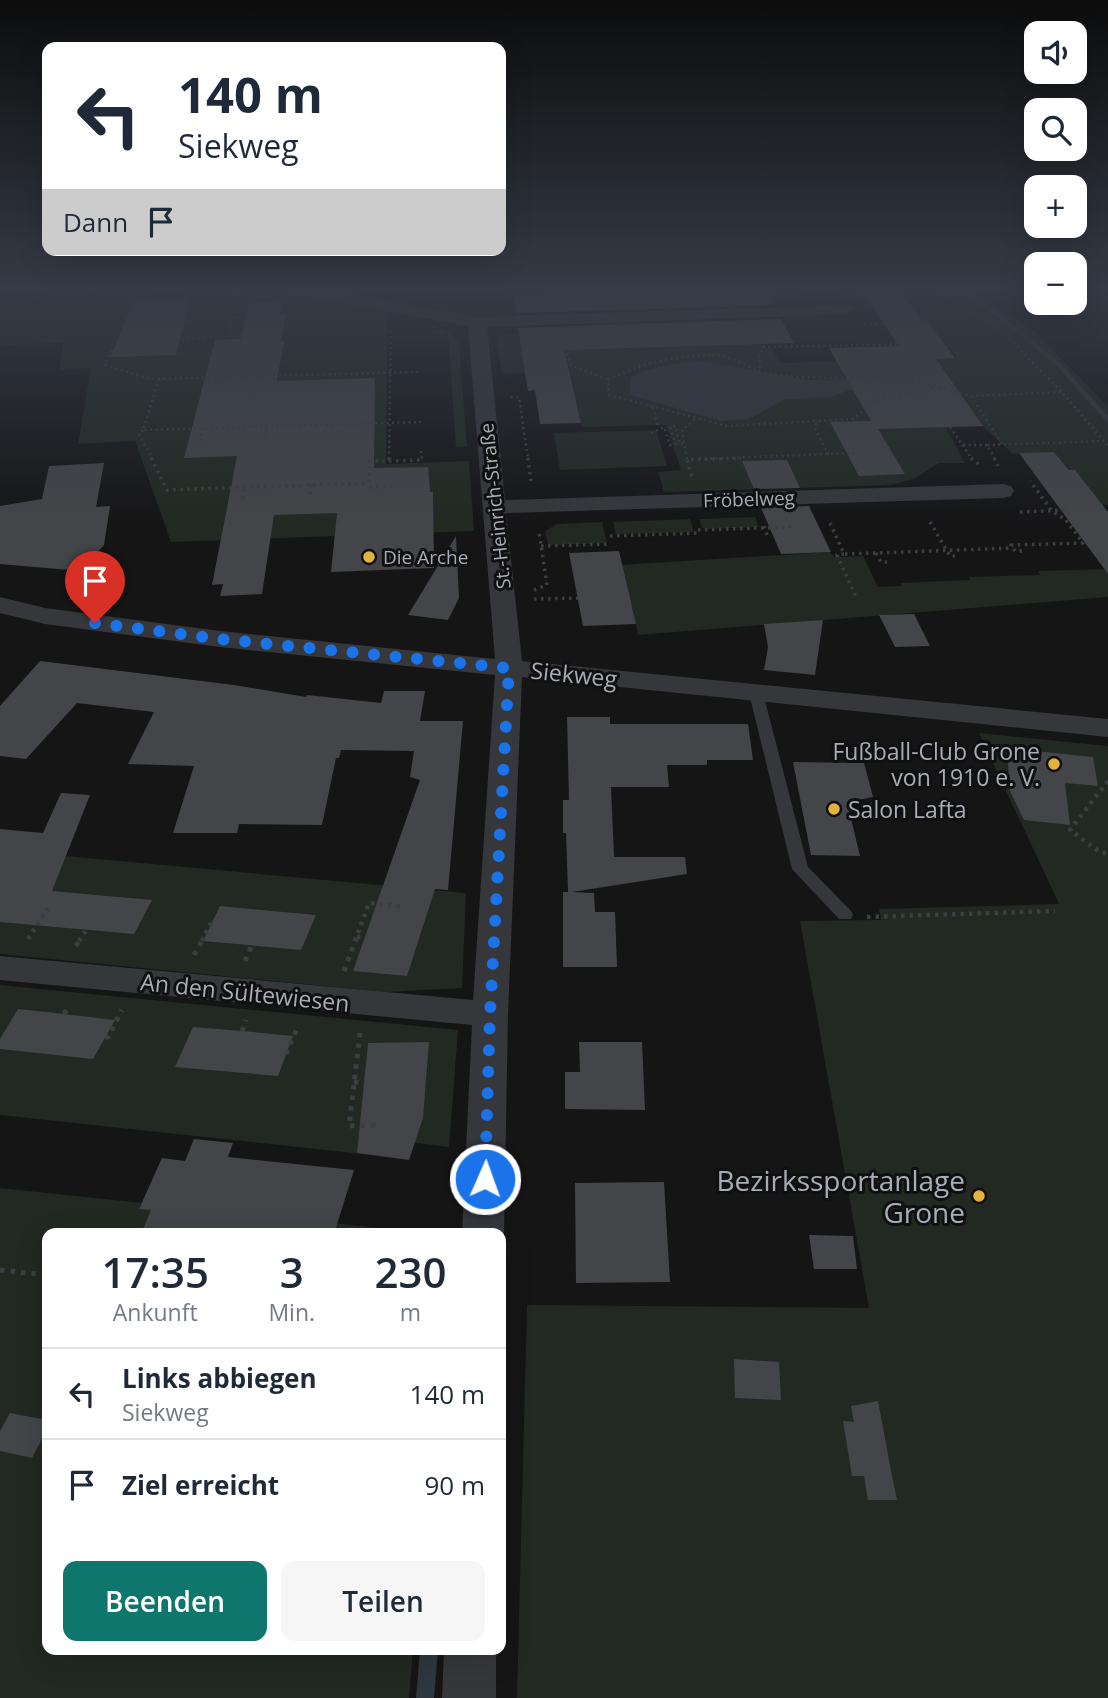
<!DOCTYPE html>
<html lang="de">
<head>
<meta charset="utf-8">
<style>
  :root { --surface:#fff; --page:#f6f6f7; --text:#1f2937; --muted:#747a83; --line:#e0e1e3; --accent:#0f766e }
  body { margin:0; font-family:"Open Sans",sans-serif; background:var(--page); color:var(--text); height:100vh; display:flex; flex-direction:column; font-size:26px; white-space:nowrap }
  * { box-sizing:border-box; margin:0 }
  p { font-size:23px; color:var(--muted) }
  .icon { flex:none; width:38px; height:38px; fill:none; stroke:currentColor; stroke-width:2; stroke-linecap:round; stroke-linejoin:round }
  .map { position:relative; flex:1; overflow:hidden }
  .details { position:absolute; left:42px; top:1228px; width:464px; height:427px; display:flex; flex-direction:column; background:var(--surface); border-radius:14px; box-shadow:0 7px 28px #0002 }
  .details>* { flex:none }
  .top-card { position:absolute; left:42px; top:42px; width:464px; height:214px; border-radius:14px; box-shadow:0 7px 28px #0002; background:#fff; color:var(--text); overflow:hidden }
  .controls { position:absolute; left:1024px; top:21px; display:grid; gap:14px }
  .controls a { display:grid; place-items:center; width:63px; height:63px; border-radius:14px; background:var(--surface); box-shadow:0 7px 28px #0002; font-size:35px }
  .pin { position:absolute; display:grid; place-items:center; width:60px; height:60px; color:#fff; margin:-72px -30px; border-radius:50% 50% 50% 0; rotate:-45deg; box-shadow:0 0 7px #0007 }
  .pin .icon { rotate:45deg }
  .me { position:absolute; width:77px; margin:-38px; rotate:2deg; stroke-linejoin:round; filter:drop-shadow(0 0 5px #0008) }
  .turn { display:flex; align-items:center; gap:24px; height:147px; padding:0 21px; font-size:32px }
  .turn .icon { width:91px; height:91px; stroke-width:2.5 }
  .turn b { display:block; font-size:49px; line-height:60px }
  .then { display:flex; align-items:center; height:66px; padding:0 21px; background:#0003; gap:14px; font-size:26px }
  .eta { display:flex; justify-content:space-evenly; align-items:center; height:119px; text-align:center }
  .eta b { font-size:42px; font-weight:600; line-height:49px }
  .action { display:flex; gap:14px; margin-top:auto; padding:14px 21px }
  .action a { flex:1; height:80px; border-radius:14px; background:var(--accent); color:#fff; font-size:28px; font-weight:600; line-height:80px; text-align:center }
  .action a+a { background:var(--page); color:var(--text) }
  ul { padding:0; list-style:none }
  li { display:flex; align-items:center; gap:21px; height:91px; padding:0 21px; border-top:2px solid var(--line) }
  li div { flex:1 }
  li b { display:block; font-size:26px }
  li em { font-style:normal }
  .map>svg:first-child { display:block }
  .green { fill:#212922 }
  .water { fill:#2f373e }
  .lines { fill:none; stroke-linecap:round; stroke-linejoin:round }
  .stream { fill:#2f373e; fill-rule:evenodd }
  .building { fill:#444549 }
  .path-far3 { stroke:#3c3e42; stroke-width:2.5; stroke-dasharray:2 3.5; stroke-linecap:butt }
  .path-far2 { stroke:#3c3e42; stroke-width:3.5; stroke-dasharray:2.5 4.5; stroke-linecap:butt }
  .path-far1 { stroke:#3c3e42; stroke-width:4.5; stroke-dasharray:3.5 5; stroke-linecap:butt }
  .path { stroke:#3c3e42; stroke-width:5; stroke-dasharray:4.5 6; stroke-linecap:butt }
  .lane { fill:#36373b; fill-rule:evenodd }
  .street { fill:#36373b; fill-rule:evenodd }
  .route { stroke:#1a73e8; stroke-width:12; stroke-dasharray:0 21.6 }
  .poi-dot { fill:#e2b241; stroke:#101011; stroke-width:2.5 }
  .labels { text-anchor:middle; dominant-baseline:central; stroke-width:6; stroke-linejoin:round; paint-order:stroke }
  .far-street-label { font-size:19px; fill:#a8acb6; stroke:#101011 }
  .far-poi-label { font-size:19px; fill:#a8acb6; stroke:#101011; text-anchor:start }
  .street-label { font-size:23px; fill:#a8acb6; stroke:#101011 }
  .poi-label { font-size:23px; fill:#a8acb6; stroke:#101011; text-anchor:end }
  .near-poi-label { font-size:28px; fill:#a8acb6; stroke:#101011; text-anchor:end }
</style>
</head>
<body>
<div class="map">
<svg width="1108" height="1698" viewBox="0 0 1108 1698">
  <rect width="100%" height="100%" fill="#151516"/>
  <g class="green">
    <polygon points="218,289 254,289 387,311 386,464 469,461 474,531 171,542 135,441 78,444 91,368 59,370 64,342 0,346 0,303 152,291 149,300 133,301 122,330 183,329 191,299 173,300 174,297"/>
    <polygon points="622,289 860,289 867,300 847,300 841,292 801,292 777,303 757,306 629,310"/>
    <polygon points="893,289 968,289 1033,330 1108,407 1108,505 1102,505 1054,452 1013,454 983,426 946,428 965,463 939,463 914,479 891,485 664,492 658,472 681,470 666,425 582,427 570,379 559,350 754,343 773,350 780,363 957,358 950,348 942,348 941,340 926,320 921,320 905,298 900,298"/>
    <polygon points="432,324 452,334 459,344 467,446 456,447 448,335 432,335"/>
    <polygon points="554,330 528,373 502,374 496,335"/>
    <polygon points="656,430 667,466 560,470 554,433"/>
    <polygon points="755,517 759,527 706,529 702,528 699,519"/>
    <polygon points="690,519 694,532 616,534 613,522"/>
    <polygon points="602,522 607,543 548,545 545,531 557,524"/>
    <polygon points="830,552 834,557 863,556 878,587 901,586 901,583 970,580 969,577 1040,575 1038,571 1108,569 1108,597 638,635 632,605 622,605 620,565"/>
    <polygon points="979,733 1108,746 1108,1698 517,1698 527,1305 869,1308 800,921 881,920 879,909 1059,904"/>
    <polygon points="0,850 466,893 462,988 386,992 0,954"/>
    <polygon points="0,985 458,1030 449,1147 378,1138 372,1155 0,1115"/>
    <polygon points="0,1188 437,1234 47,1234 47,1650 413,1650 409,1698 0,1698"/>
  </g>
  <path class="water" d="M702,361L806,380L855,379L858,387L828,398L785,399L749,419L721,421L630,395L631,378C649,365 680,364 702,361Z"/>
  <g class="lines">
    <g class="stream">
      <polygon points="954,289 960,289 1000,314 1059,362 1108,416 1108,422 1106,421 1055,364 996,316"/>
      <polygon points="420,1650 438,1650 434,1698 416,1698"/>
    </g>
  </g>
  <g class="building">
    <polygon points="589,289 758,289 766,290 774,305 516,313 514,296 590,294"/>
    <polygon points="860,289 893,289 900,298 905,298 921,320 926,320 955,358 936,359 983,426 878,429 905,474 859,476 830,422 871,421 829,348 899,346"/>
    <polygon points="191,299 176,355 110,357 134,301"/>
    <polygon points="283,301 281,314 286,314 281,341 284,341 277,381 375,378 374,468 428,467 430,492 433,492 434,568 331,572 337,513 274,515 262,594 220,596 223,584 212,585 237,456 184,458 215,340 241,339 249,302"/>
    <polygon points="781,319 794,343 564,350 581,423 540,424 535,390 528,391 518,328"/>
    <polygon points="1054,452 1069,470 1075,470 1108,512 1108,574 1019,453"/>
    <polygon points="787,460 800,488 754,489 742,461"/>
    <polygon points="104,463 96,507 110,506 104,545 81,571 0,564 0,506 42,499 49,466"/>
    <polygon points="809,506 831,552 781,554 761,508"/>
    <polygon points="456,536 459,598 448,620 408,615"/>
    <polygon points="619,551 636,624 583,626 569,553"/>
    <polygon points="914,614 930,646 895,647 879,615"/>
    <polygon points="823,620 815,675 764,670 768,647 764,624"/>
    <polygon points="40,661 234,685 306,697 307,695 381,703 384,691 425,691 420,721 463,721 448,890 435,889 407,976 353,971 420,780 410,777 414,751 341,750 339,758 336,758 322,825 239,824 237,833 173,833 194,766 128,764 154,712 77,703 26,759 0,756 0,706"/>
    <polygon points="567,717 610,717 610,724 748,724 753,760 707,760 707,765 667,765 669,787 611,787 614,857 685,857 687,874 572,892 594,893 595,912 615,912 617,967 563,967 563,892 568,892 566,833 563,833 563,800 569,800"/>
    <polygon points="1007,748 1093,757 1098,786 1065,783 1070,825 1024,820 1010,791"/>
    <polygon points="793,762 864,763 873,797 847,802 860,856 811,855"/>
    <polygon points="61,793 90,795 52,891 152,900 134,934 0,922 0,829 43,833"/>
    <polygon points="220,906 316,915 301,950 203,941"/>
    <polygon points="18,1009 64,1014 115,1020 93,1059 0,1049 0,1039"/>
    <polygon points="193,1027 242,1031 293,1036 278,1076 175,1067"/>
    <polygon points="429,1042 423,1118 409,1160 357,1153 368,1043"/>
    <polygon points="579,1042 642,1042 645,1110 565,1109 565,1072 580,1072"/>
    <polygon points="194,1139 233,1143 228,1157 354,1170 334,1234 141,1234 151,1210 139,1209 162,1158 185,1161"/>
    <polygon points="664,1182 670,1282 576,1283 575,1183"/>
    <polygon points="809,1235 853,1236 857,1269 814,1269"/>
    <polygon points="734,1359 779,1362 781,1400 735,1398"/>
    <polygon points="878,1401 892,1476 897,1500 868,1500 864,1476 852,1476 843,1421 854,1422 851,1406"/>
    <polygon points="10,1413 47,1420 47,1429 32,1458 0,1451 0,1431"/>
  </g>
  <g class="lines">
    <g class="path-far3">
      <polyline points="240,289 229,336 113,344 105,365 151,379 419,372"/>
      <polyline points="618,289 641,289"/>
      <polyline points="937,289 1000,330 1062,392 1108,446"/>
      <polyline points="0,301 113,290 180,289"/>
      <polyline points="873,304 885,323"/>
      <polyline points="58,306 62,295"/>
      <polyline points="1,312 6,301"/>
      <polyline points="233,318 251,317"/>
      <polyline points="864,324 892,324 890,321"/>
      <polyline points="887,324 901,343"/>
      <polyline points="229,336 251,336"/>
      <polyline points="563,343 571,365 608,380"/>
      <polyline points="763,347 910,344 909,342"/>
      <path d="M712,355C735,356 751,371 773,374C829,383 884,371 939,387L875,401L853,419L727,426L609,395L608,380C641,363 675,356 712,355Z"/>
      <polyline points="760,368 759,358 767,336"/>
      <polyline points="159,379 143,430 421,422"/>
      <polyline points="330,381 331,374"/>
      <polyline points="273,385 274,376"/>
      <polyline points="939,387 971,396 1062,392"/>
      <polyline points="214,388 216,378"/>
      <polyline points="971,396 1002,444"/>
      <polyline points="511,397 519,397 528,459"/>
      <polyline points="653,407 658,427"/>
      <polyline points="816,423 815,429 829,455"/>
      <polyline points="950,427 972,459"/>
      <polyline points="143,430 139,434 152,459"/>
      <polyline points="325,432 326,425"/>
      <polyline points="651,433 664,427 670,445 676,444 670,427 675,426 680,444 684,444"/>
      <polyline points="265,436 267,426"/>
      <polyline points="200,441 203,428"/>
      <polyline points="963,445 987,445"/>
      <polyline points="421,451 422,459"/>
      <polyline points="389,459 391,330"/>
      <polyline points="687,459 682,430 697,418"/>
      <polyline points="699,459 854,453"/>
      <polyline points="995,459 987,445 1104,441"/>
    </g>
    <g class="path-far2">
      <polyline points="151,458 167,490 369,483"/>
      <polyline points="389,458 389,461 369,461 369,487 391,486"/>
      <polyline points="528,458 531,481"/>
      <polyline points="971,458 980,465"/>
      <polyline points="994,458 998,466"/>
      <polyline points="389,461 422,460 422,458"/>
      <polyline points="692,476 687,460 741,458"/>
      <polyline points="310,494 311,485"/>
      <polyline points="243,499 245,487"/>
      <polyline points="1020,512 1065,510 1063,507"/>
      <polyline points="930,522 950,556 955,556"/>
      <polyline points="830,523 844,554 1013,548"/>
      <polyline points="764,526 767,535"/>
      <polyline points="698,530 791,527"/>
      <polyline points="610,536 699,533"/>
      <polyline points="541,546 611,544"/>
      <polyline points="1022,551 1015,551 1011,545 1083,543 1066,520 1052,511 1030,481"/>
      <polyline points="876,553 881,562 887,562"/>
      <polyline points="844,554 837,555 857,599"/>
      <polyline points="534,590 547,585 539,531"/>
      <polyline points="534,599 582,598"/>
    </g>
    <g class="path-far1">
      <polyline points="1108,781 1070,830 1101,853 1108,853"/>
      <polyline points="867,917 1055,911"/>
      <polyline points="357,937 365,937"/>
      <polyline points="28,939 48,908"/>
      <polyline points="79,941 86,930"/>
      <polyline points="202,941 211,923"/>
      <polyline points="355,941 369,903 401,906"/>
    </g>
    <g class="path">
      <polyline points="76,946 80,939"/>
      <polyline points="194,955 203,939"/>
      <polyline points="245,961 252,945"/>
      <polyline points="344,971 356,939"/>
      <polyline points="64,1014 69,1005"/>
      <polyline points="242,1031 246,1020"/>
      <polyline points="360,1033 349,1126 381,1125"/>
      <polyline points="105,1037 108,1037 122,1010"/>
      <polyline points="286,1054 298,1026"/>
      <polyline points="354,1082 364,1083"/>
      <polyline points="0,1270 47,1275"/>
    </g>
    <polygon class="lane" points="756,689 763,693 808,867 851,911 853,915 851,919 839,919 792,869 749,693"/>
    <g class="street">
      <polygon points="285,289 320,289 477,317 852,305 855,309 846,314 487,327 505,500 1003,484 1011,486 1014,491 1011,496 1003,498 506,513 522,661 1108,719 1108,737 522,677 508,1014 504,1234 500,1240 500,1234 462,1234 472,1025 0,980 0,956 473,1000 495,675 220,647 45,624 0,613 0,597 45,608 220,631 495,659 468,326 293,294"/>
      <polygon points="444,1650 496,1650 496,1698 442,1698"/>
    </g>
  </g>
  <linearGradient id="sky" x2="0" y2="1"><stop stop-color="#0c0c0c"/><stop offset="0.55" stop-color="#353b47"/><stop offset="1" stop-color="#353b47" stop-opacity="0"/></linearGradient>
  <rect width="1108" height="526" fill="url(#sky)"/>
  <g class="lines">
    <polyline class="route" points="95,623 219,639 509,668 490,1014 485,1179"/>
  </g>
  <g class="poi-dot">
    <circle cx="369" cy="557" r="7"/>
    <circle cx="1054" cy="764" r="7"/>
    <circle cx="834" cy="809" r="7"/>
    <circle cx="979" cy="1196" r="7"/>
  </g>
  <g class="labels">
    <g class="far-street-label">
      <text transform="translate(749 499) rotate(-2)">Fröbelweg</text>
      <text transform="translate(495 506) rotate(-96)">St.-Heinrich-Straße</text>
    </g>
    <g class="far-poi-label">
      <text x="383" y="557">Die Arche</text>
    </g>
    <g class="street-label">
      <text transform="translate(574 674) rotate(6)">Siekweg</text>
      <text transform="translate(245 992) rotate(6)">An den Sültewiesen</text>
    </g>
    <g class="poi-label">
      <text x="1040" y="751">Fußball-Club Grone<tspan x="1040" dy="26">von 1910 e. V.</tspan></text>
      <text x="848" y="809" text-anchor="start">Salon Lafta</text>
    </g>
    <g class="near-poi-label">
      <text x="965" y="1180">Bezirkssportanlage<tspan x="965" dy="32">Grone</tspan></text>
    </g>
  </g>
</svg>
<div class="controls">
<a><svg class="icon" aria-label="sound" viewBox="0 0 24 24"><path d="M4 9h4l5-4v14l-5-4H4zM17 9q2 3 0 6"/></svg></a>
<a><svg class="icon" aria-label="search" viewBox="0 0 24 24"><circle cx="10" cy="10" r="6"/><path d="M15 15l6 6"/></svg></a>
<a>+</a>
<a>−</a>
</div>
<div class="pin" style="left:95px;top:623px;background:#d93025"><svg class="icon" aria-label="arrive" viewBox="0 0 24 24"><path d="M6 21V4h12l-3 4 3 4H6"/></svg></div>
<svg class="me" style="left:485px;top:1179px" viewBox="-20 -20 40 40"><circle r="17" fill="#1a73e8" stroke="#fff" stroke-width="3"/><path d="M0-11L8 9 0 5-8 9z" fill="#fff"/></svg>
<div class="top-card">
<div class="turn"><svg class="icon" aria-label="left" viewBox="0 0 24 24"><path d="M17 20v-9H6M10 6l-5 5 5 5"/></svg><div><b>140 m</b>Siekweg</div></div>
<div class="then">Dann<svg class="icon" aria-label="arrive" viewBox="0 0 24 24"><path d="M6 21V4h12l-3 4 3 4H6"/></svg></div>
</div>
<section class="details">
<div class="eta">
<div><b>17:35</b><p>Ankunft</p></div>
<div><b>3</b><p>Min.</p></div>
<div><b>230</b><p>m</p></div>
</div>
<ul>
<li><svg class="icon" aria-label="left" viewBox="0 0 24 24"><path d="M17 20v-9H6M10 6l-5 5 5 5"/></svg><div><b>Links abbiegen</b><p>Siekweg</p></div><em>140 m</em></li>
<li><svg class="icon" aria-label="arrive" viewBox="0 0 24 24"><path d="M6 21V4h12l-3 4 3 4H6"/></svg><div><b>Ziel erreicht</b></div><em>90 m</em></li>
</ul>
<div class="action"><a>Beenden</a><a>Teilen</a></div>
</section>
</div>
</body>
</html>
